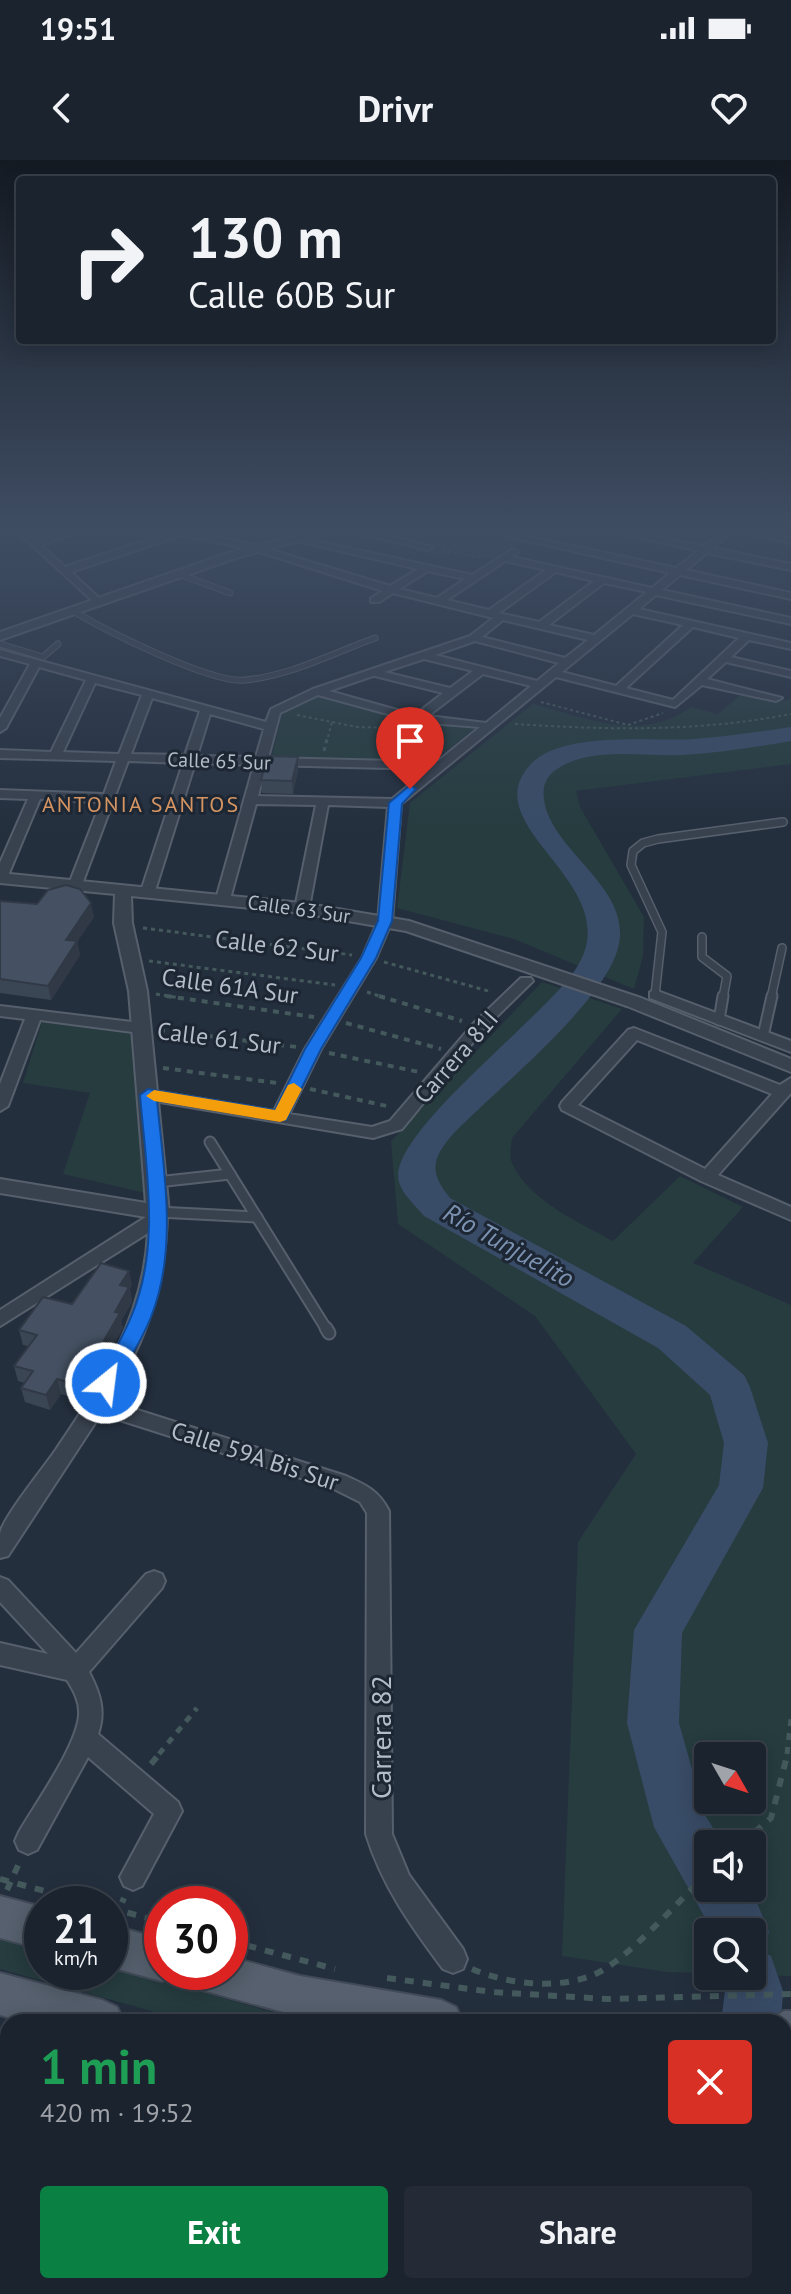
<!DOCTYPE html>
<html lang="en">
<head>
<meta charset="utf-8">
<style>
  :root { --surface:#1b232e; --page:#242b36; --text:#f1f3f6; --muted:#a0a4aa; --line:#39404a; --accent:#0b8043 }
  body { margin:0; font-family:"PT Sans",sans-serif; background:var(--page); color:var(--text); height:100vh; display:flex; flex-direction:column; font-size:30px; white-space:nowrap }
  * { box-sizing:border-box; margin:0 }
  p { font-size:26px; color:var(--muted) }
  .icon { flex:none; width:44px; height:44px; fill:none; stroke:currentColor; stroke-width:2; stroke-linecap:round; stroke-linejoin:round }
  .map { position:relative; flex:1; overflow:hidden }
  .side { position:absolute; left:0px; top:1854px; width:792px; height:280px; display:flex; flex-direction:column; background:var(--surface); border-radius:24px 24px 0 0; box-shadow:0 4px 20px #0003,0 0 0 2px var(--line) }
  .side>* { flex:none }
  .banner { position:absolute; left:16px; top:16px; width:760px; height:168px; border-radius:8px; box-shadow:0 4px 20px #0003,0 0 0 2px var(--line); background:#1b232e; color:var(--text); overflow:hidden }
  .needle { width:52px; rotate:129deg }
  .tools { position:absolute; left:694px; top:1582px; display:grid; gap:16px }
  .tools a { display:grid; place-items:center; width:72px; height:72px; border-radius:8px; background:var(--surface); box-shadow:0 4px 20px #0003,0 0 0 2px var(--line); font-size:40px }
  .speed { position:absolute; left:24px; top:1726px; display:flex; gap:16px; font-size:40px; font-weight:700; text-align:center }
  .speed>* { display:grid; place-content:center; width:104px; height:104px; border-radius:50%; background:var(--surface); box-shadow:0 4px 20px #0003,0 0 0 2px var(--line); line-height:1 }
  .speed small { font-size:20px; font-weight:400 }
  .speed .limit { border:12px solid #d22; background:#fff; color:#111 }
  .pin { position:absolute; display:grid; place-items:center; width:68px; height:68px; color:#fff; margin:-82px -34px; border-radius:50% 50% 50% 0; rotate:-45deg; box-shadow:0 0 8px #0007 }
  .pin .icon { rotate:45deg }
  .me { position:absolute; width:88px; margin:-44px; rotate:29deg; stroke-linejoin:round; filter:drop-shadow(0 0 6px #0008) }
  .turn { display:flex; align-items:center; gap:28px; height:168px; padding:0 40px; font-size:36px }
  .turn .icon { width:104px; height:104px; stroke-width:2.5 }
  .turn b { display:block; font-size:56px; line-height:68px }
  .round { display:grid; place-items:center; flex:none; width:84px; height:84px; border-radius:8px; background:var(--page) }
  .head { display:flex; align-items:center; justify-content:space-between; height:136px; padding:0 40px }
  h1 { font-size:48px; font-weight:800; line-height:60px; color:#1e9e55 }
  .cta { display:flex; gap:16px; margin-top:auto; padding:16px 40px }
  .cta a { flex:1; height:92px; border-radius:8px; background:var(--accent); color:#fff; font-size:32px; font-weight:800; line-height:92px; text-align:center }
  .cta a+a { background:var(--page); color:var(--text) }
  .status { display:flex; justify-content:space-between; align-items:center; height:56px; padding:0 40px; background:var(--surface); direction:ltr }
  .status svg { height:22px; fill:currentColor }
  header { display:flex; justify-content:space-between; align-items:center; height:104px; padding:0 40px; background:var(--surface); font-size:36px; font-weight:800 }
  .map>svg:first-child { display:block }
  .green { fill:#263c3f; fill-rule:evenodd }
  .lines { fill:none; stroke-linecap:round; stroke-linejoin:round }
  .river { fill:#394c67; fill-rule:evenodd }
  .service-far3-casing { stroke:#565f6c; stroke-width:7 }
  .service-far2-casing { stroke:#565f6c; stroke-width:10 }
  .service-far1-casing { stroke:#565f6c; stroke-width:13 }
  .service-casing { stroke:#565f6c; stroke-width:15 }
  .minor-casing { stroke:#565f6c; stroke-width:4 }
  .tertiary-casing { stroke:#565f6c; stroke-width:4 }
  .primary-casing { stroke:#414a57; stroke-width:4 }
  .path-far4 { stroke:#44595c; stroke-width:2; stroke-dasharray:3 3; stroke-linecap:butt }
  .path-far3 { stroke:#44595c; stroke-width:3; stroke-dasharray:4 4; stroke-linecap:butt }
  .path-far2 { stroke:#44595c; stroke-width:4; stroke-dasharray:6 6; stroke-linecap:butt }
  .path-far1 { stroke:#44595c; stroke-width:5; stroke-dasharray:7 7; stroke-linecap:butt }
  .path { stroke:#44595c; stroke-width:6; stroke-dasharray:9 9; stroke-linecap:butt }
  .service-far3 { stroke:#38414e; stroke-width:5 }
  .service-far2 { stroke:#38414e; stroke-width:7 }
  .service-far1 { stroke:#38414e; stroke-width:9 }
  .service { stroke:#38414e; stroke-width:11 }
  .minor { fill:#38414e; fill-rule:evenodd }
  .tertiary { fill:#38414e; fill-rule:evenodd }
  .primary { fill:#56606e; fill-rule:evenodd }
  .wall { fill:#3b4654 }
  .shaded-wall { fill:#303945 }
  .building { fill:#455162; stroke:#303945; stroke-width:2 }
  .route { fill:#1a73e8; stroke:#114b97; stroke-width:2 }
  .slow { fill:#f59e0b }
  .labels { text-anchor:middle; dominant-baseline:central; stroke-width:6; stroke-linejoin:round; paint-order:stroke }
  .far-street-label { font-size:20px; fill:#b4bcc9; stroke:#1d2633 }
  .far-neighbourhood-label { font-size:22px; letter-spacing:2px; fill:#d59563; stroke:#1d2633 }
  .street-label { font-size:24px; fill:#b4bcc9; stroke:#1d2633 }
  .water-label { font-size:26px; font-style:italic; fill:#7c92b1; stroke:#1d2633 }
  .near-street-label { font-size:28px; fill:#b4bcc9; stroke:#1d2633 }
</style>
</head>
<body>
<div class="status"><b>19:51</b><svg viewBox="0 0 49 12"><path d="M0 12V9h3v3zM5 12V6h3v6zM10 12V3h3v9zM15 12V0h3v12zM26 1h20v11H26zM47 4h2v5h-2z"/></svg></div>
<header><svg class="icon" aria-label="back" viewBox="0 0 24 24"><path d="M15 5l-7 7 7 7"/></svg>Drivr<svg class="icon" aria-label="heart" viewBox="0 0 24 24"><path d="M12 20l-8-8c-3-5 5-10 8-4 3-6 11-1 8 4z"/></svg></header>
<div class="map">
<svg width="791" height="2134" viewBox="0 0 791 2134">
  <rect width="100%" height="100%" fill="#242f3e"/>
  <g class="green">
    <polygon points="430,371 480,371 523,380 493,400 452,392 441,400 431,397"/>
    <polygon points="316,535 427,565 476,567 431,603 271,599 284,547"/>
    <path d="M741,535L786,541L791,538V604L576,631L580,647L644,757L643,796L634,829L514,779L397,748L410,643L533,544C586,558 642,583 691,547L718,554Z"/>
    <path d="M542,822L622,849L512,978C511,986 509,996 512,1003C529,1041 579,1062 613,1081L680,1016L743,1047L693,1103L791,1145V1816L752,1815V1772H708V1813L667,1812L562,1796L578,1382L636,1294L535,1156L398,1064L391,981ZM708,1596H752V1640H708ZM708,1684H752V1728H708Z"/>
    <polygon points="42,862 131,874 146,1033 63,1014 90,933 23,923"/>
    <polygon points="0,1776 42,1787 42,1812 110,1812 110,1805 264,1850 325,1862 191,1862 0,1809"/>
    <polygon points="784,2006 791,2006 791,2134 452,2134 453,2126 784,2126"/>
  </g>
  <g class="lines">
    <g class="river">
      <path d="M791,567V581C755,587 719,593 682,595C645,597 596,587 562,606C547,614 542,624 544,640C552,693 634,728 618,788C604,843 496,930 454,973C431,999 429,1012 450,1038L686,1166L744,1215L750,1227L768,1283L763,1328L682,1473L679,1563L705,1655L723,1684H708V1728H751L769,1772L761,1791L771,1796L783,1831L781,1862H721L725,1831L722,1816H752V1772H713L654,1667L627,1563L634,1470L719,1325L724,1283L710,1235L658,1188L424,1056C416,1046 402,1034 399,1022C385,975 548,855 577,807C629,724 473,668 530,605C562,570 651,582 695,579C727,576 759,572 791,567Z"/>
      <polygon points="616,2126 684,2126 681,2134 613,2134"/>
    </g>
    <defs>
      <g id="service-far3">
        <polyline points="179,414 230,433"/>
        <path d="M73,451C105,470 211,524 245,520C290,516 333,493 375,478"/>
        <polyline points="0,484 43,497 58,484"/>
      </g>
      <g id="service-far2">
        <polyline points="702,777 702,797 727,816 723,838"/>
        <polyline points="655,835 662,772 631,705 633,691 643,683 658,679 783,662"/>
        <polyline points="771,838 782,788"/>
      </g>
      <g id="service-far1">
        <polyline points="719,860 723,836"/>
        <polyline points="763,876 772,836"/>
        <polyline points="210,982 327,1170"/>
        <polyline points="157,1022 230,1014"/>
        <polyline points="158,1052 257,1057"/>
      </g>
      <polyline id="service" points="326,1168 329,1173"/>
      <g id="minor">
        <path d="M17,371H27L37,380L65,371H80L41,385L65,407L173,371H192L258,386L390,426L418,409L293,380L298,377L472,415L513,389L518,392L512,397L652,428L670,413L484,371H503L676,408L698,391L613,371H632L704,386L722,371H732L713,388L791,404V410L707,393L686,410L791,433V439L680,415L662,430L791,458V464L656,435L639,449L791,483V489L749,480L731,497L791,511V517L726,502L707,519L782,538L776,541L702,525L675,547L556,517L401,644L392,761L376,798L321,889L289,954L372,967L390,961L474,863L521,818H531L533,821L484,869L402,969L373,978L148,940L140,935L142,931L148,930L274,951L305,889L362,798L378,761L388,647L328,645L309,748L302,752L295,748L316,645L256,644L230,739L223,743L216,739L254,605L195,603L155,731L148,735L141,731L183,603L128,601L81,727H71L69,724L101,642L40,639L7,718L0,722V703L28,639L0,638V630L104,634L116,601L0,598V590L51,592L86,520L39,507L6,568L0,572V558L30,504L0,496V490L266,562L271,549L313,529L470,476L493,458L393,433L379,442H371V438L383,431L253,390L182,375L71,412L101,440L102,442L97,445ZM505,401L546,410L489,450L447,440ZM428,411L465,419L437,438L399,429ZM556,412L594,421L539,462L499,453ZM604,423L647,432L594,475L549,465ZM633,454L683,465L616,526L562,512ZM503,460L588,480L565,498L482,477ZM693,467L739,478L673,540L626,528ZM475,481L559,503L537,521L435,495ZM424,499L473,511L450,528L384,512ZM483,514L531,526L486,563L428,556ZM373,516H375L443,533L415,555L329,531ZM95,523L142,535L119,594L63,592ZM318,535L417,562L480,567L437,602L268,598L280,553ZM152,538L200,551L185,595L131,594ZM210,554L264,569L256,597L197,596ZM266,605L429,609L392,639L258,636Z"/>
        <polygon points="351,371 369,371 433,387 428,390"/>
        <polygon points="741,371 761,371 791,377 791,383"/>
        <polygon points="655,830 791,881 791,892 650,838 650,832"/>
        <polygon points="0,846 140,863 148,868 140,873 40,860 8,946 0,951 0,924 25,859 0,856"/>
        <path d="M634,868L780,925L791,918V933L718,1015L791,1047V1060L701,1021L562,950L560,946L562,942L628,870ZM637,880L772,934L705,1009L578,945Z"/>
        <path d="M158,1046L167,1052C166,1124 147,1179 109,1241L346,1316C366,1325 379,1331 389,1351L392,1674L409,1715L463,1789L467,1799L463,1809L453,1813L443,1809C411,1766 382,1726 366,1674L367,1353L360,1342L332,1328L101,1254L8,1396L0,1398C0,1391 0,1382 0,1374C2,1358 46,1305 57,1288C102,1222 144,1156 148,1073L0,1166V1150L149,1055L152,1048Z"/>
        <path d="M154,1411L162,1414L165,1421L162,1428L89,1512C100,1533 106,1551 98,1574L178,1642L182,1651L142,1726L133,1730L124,1726L120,1717L154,1654L88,1597L37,1690L28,1694L19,1690L15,1681L19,1672C35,1644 77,1586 79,1555C80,1542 74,1531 67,1520L0,1505V1483L48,1494L0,1442V1417L8,1420L76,1493L146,1414Z"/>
        <polygon points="8,1909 8,1949 0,1952 0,1912"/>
        <polygon points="0,2053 8,2056 8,2088 0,2085"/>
        <polygon points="82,2126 124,2126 128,2134 86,2134"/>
        <polygon points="324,2126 366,2126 370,2134 328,2134"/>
        <rect x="411" y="2126" width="32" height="8"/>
      </g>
      <g id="tertiary">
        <polygon points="315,371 336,371 239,397 0,480 0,472 231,392"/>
        <polygon points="0,713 302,743 409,761 641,838 791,899 791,912 627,846 406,771 302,753 131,736 132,763 147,831 169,1052 158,1059 0,1033 0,1019 146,1043 129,831 114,763 115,734 0,723"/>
      </g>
      <g id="primary">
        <polygon points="0,1736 42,1747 42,1789 0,1778"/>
        <polygon points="110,1765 162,1779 162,1812 178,1812 177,1815 162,1821 110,1807"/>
        <polygon points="230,1797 300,1816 441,1840 456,1847 463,1862 320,1862 191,1827 185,1812 230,1812"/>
        <polygon points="0,1813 102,1840 117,1847 124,1862 24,1862 0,1855"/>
        <polygon points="784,1851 791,1851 791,1895 784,1895 784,1862 767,1862"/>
        <rect x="784" y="1931" width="7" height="46"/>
      </g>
    </defs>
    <use href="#service-far3" class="service-far3-casing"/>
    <use href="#service-far2" class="service-far2-casing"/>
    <use href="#service-far1" class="service-far1-casing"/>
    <use href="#service" class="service-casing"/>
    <use href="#minor" class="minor-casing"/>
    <use href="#tertiary" class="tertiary-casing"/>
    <use href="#primary" class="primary-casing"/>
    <g class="path-far4">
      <polyline points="442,390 481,398"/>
      <polyline points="444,391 474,373"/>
      <polyline points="541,542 628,565 663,553"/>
      <polyline points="297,555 357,567 395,568"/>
      <path d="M515,564C608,570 699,572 791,554"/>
      <polyline points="328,577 332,562"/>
      <polyline points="384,577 385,565"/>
      <polyline points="400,577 395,570 404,565 422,565 429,574 423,577"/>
    </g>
    <g class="path-far3">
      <polyline points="399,575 418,579 427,575"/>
      <polyline points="324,591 328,575"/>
      <polyline points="383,592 384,575"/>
      <polyline points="143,768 352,795"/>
      <polyline points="149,801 335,825"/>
      <polyline points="384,802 492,832"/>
      <polyline points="367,832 385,838"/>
      <polyline points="156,834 180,838"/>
    </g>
    <g class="path-far2">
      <polyline points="166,836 314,857"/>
      <polyline points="379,836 462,861"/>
      <polyline points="346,863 441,889"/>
      <polyline points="159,870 297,887"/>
      <polyline points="329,893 419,912"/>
      <polyline points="163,908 277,923"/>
      <polyline points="310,929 391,947"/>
    </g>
    <g class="path-far1">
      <polyline points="159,1594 197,1548"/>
      <polyline points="787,1594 791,1559"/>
    </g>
    <g class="path">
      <polyline points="151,1604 161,1592"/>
      <polyline points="741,1684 771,1658 788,1592"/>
      <polyline points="0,1719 93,1744"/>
      <polyline points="7,1730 20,1701"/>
      <polyline points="110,1748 162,1762"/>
      <polyline points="115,1759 124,1738"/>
      <polyline points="230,1781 335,1809"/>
      <path d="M472,1809C507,1824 556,1830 593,1815C626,1802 680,1739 708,1713"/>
      <polyline points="387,1818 492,1832 607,1839 791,1834"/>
    </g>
    <use href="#service-far3" class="service-far3"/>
    <use href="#service-far2" class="service-far2"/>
    <use href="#service-far1" class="service-far1"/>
    <use href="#service" class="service"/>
    <use href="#minor" class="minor"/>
    <use href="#tertiary" class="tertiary"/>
    <use href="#primary" class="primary"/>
  </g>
  <g class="wall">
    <polygon points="298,597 298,610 293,634 262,633 261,620"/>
    <polygon points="0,741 94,757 77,781 80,795 51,840 0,833"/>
    <polygon points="132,1125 130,1129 132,1142 121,1161 123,1168 102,1204 97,1203 75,1238 61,1234 50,1250 25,1242 21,1228 25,1223 18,1221 14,1206 28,1186 23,1185 19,1170 72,1144"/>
  </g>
  <g class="shaded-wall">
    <polygon points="298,597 298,610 293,634 292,621"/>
    <polygon points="91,743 94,757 69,794 66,780"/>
    <polygon points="77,781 80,795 51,840 48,826"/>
    <polygon points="129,1111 132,1125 130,1129 132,1142 121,1161 123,1168 102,1204 99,1189 115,1152 120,1125"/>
    <polygon points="94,1188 97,1203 75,1238 71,1223"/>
    <polygon points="57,1219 61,1234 50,1250 46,1235"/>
  </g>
  <g class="building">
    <polygon points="267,596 298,597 292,621 261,620"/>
    <polygon points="66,725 80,729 91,743 66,780 77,781 48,826 0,819 0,741 37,744 48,730"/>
    <polygon points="101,1103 129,1111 120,1125 129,1127 115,1152 120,1153 99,1189 94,1188 71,1223 57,1219 46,1235 21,1228 33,1211 14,1206 37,1175 19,1170 43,1137 72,1144"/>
  </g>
  <linearGradient id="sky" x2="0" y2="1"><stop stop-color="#141a22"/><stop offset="0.55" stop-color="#3f4d63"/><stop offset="1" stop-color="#3f4d63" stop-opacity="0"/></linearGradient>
  <rect width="791" height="670" fill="url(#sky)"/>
  <path class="route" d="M410,625L416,629L402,644L392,761L376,798L321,889L286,960L157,941C164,1012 178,1089 151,1157C142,1180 128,1201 116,1223L114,1229H99L96,1223C108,1201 122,1180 131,1157C161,1088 146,1007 140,935L148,929L275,950L305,889L361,798L378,761L389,643Z"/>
  <polygon class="slow" points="294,923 302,929 286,960 280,962 154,941 146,936 154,930 275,950 288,925"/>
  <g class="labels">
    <g class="far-street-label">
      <text transform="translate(219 601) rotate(2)">Calle 65 Sur</text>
      <text transform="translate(299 749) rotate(8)">Calle 63 Sur</text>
    </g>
    <g class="far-neighbourhood-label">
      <text x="141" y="644">ANTONIA SANTOS</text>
    </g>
    <g class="street-label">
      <text transform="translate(277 786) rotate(7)">Calle 62 Sur</text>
      <text transform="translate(230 826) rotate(8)">Calle 61A Sur</text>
      <text transform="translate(219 878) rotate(7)">Calle 61 Sur</text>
      <text transform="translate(456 897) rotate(-49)">Carrera 81I</text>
      <text transform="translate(255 1296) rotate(18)">Calle 59A Bis Sur</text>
    </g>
    <g class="water-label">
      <text transform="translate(509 1085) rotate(29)">Río Tunjuelito</text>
    </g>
    <g class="near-street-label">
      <text transform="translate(380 1577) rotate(-90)">Carrera 82</text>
    </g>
  </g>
</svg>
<div class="tools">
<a><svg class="needle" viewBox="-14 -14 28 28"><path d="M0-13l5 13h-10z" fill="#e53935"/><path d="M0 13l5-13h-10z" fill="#a0a4aa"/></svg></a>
<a><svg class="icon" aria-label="sound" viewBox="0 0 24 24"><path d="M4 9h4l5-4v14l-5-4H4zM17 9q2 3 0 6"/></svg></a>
<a><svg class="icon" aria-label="search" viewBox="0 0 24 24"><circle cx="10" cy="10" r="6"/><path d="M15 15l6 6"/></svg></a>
</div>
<div class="speed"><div>21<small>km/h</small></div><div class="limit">30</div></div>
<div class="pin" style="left:410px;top:629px;background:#d93025"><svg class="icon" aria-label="arrive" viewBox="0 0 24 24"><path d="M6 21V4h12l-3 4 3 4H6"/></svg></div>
<svg class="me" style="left:106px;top:1223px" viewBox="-20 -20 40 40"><circle r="17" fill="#1a73e8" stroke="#fff" stroke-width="3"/><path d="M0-11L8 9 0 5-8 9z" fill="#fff"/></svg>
<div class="banner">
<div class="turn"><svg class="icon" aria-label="right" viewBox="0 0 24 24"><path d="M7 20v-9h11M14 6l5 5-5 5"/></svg><div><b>130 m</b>Calle 60B Sur</div></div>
</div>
<section class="side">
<div class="head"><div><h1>1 min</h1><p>420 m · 19:52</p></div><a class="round" style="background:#d93025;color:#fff"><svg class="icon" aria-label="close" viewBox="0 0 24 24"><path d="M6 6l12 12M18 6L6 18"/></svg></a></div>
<div class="cta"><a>Exit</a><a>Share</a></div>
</section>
</div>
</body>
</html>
